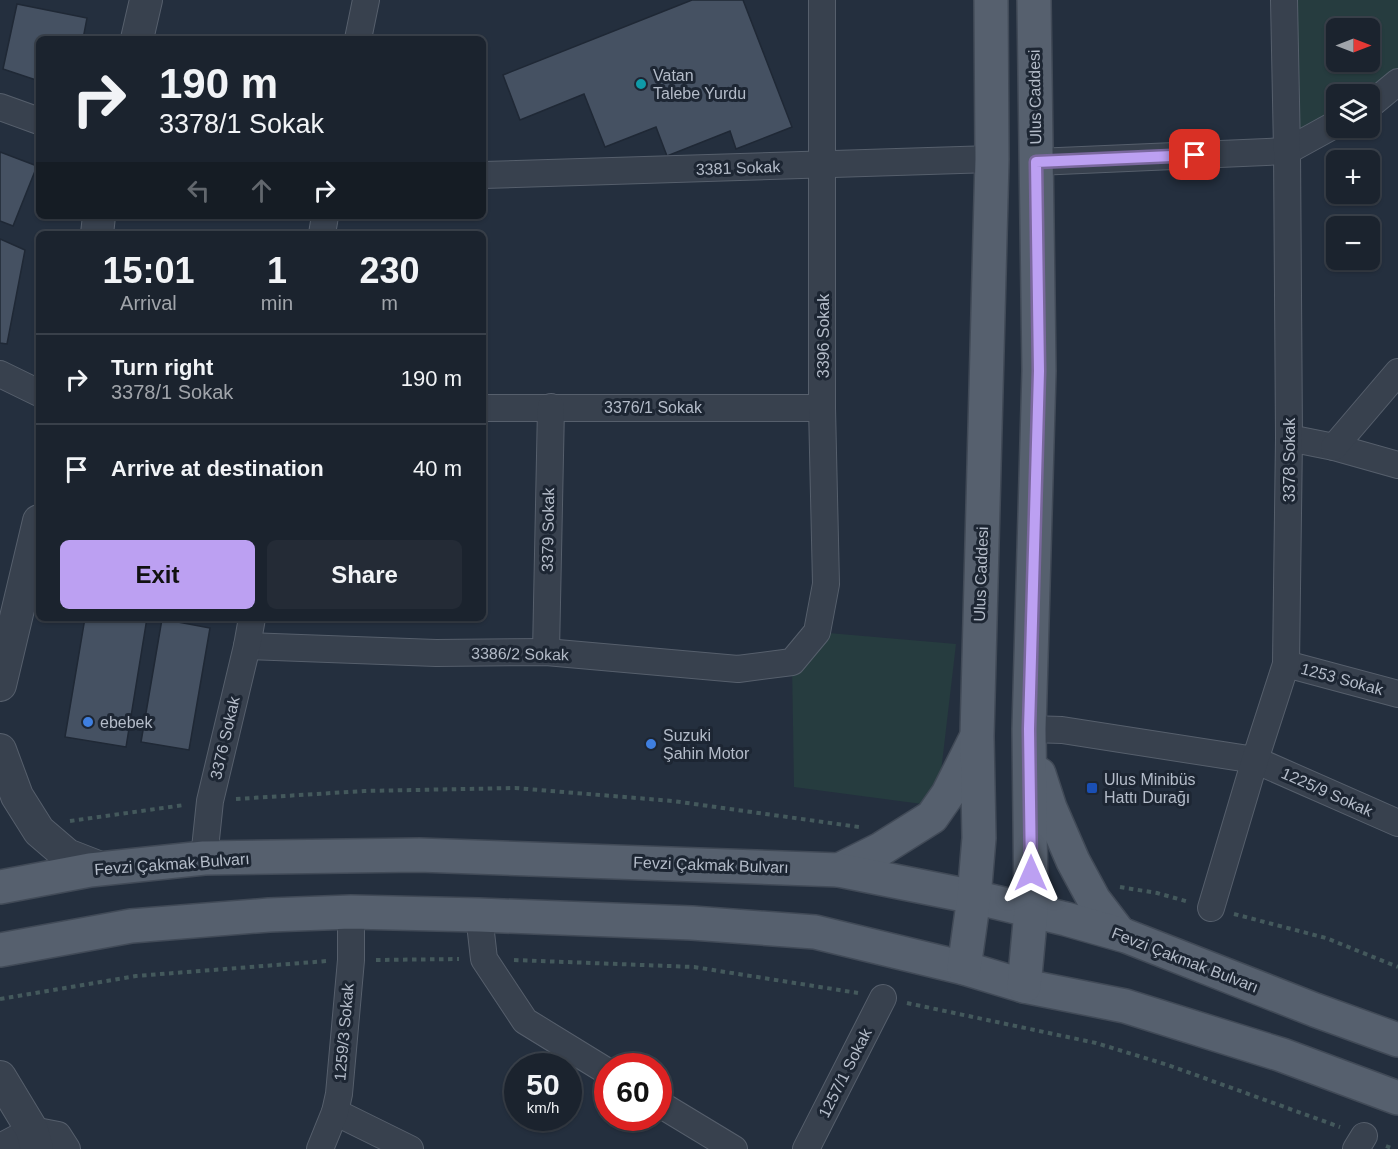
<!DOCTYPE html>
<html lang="en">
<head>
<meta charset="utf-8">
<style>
  :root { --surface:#1b232e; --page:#242b36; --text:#f1f3f6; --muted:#a0a4aa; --line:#39404a; --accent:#bca0f2 }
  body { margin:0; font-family:Helvetica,sans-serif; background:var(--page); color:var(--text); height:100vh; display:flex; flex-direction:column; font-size:22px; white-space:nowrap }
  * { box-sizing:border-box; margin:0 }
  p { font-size:20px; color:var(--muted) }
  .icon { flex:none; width:33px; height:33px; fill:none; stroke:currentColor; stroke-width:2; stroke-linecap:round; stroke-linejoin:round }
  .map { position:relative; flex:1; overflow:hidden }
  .drawer { position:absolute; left:36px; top:231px; width:450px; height:390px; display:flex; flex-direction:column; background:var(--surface); border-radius:9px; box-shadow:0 2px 4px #0004,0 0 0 2px var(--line) }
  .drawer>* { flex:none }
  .top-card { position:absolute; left:36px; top:36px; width:450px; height:183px; border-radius:9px; box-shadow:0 2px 4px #0004,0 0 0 2px var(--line); background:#1b232e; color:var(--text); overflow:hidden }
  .needle { width:39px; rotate:90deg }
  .fabs { position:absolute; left:1326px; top:18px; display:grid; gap:12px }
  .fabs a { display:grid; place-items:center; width:54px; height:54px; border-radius:9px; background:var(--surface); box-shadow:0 2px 4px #0004,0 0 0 2px var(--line); font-size:30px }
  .speed { position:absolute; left:504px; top:1053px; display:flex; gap:12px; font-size:30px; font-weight:700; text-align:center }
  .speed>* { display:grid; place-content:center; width:78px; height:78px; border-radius:50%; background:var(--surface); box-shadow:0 2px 4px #0004,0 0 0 2px var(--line); line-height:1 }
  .speed small { font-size:15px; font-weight:400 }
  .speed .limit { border:9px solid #d22; background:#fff; color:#111 }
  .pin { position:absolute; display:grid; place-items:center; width:51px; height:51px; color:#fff; margin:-26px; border-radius:12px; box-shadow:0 3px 9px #0006 }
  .me { position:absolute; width:66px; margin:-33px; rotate:0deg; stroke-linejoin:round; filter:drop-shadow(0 0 4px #0008) }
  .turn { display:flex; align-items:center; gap:21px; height:126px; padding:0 24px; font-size:27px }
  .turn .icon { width:78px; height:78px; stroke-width:2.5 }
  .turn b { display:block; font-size:42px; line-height:51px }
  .lanes { display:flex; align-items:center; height:57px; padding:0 24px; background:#0003; justify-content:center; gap:30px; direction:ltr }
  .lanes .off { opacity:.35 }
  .eta { display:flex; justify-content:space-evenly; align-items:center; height:102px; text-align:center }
  .eta b { font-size:36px; font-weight:800; line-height:42px }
  .button { display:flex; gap:12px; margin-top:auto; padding:12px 24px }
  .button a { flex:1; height:69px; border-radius:9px; background:var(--accent); color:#111; font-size:24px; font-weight:800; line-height:69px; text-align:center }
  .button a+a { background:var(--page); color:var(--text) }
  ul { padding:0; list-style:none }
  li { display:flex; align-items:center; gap:18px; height:90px; padding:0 24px; border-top:2px solid var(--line) }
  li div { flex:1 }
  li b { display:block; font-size:22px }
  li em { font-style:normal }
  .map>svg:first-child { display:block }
  .green { fill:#263c3f; fill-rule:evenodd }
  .building { fill:#455162; stroke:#1f2835; stroke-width:1.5 }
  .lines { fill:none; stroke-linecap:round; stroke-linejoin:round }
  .minor-casing { stroke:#565f6c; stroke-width:28 }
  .tertiary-casing { stroke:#565f6c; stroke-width:34 }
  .primary-casing { stroke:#414a57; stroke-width:36 }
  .path { stroke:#44595c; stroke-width:4; stroke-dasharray:4.5 4.5; stroke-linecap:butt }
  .minor { stroke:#38414e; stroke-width:26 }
  .tertiary { stroke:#38414e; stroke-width:32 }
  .primary { stroke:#56606e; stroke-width:33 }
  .route-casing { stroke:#7a689d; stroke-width:15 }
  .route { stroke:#bca0f2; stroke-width:10 }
  .culture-dot { fill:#0f9aa8; stroke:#1d2633; stroke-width:2 }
  .shop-dot { fill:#3f7fe0; stroke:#1d2633; stroke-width:2 }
  .transit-dot { fill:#1a4fb4; stroke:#1d2633; stroke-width:2 }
  .labels { text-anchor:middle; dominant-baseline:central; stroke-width:6; stroke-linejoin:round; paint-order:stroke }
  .poi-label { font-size:16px; fill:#b4bcc9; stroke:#1d2633; text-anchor:start }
  .street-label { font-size:16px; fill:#b4bcc9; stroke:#1d2633 }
</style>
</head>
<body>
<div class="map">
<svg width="1398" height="1149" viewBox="0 0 1398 1149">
  <rect width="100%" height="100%" fill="#242f3e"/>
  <g class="green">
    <path d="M1284,0H1398V82L1370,94H1336V124L1287,151ZM1336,28H1370V62H1336Z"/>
    <polygon points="817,632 956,644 937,806 794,787 792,662"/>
  </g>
  <g class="building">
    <polygon points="692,0 743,0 792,127 736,149 730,131 667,156 656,127 605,147 584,94 520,120 503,75"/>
    <polygon points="17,4 87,18 83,39 39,39 39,81 3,69"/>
    <polygon points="0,152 37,166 13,226 0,221"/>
    <polygon points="0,239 25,250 7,344 0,343"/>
    <polygon points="85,618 147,618 126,747 65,737"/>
    <polygon points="162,619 210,628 189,750 141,742"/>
  </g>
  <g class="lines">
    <defs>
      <g id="minor">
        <polyline points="358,39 366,0"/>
        <polyline points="1370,105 1398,82"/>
        <polyline points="0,107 39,121"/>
        <polyline points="1036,162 1287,151 1336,124"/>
        <polyline points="483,175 992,159"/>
        <polyline points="322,234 325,216"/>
        <polyline points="0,374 39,393"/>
        <polyline points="483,408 822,408"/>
        <polyline points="1289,438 1334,447 1398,465"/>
        <polyline points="1334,447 1398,372"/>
        <polyline points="247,646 436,653 546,652 738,669 792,662 817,632 826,584 822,408 822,0"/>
        <polyline points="546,652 551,407"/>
        <polyline points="1286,664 1398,694"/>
        <polyline points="1029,729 1062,730 1255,760 1398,823"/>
        <polyline points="204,858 210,801 247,646 252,618"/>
        <polyline points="1211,908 1255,760 1286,664 1289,438 1287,151 1284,0"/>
        <polyline points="479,915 484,959 525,1021 608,1072"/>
        <polyline points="658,1103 734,1149"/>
        <polyline points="335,1112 410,1149"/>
        <polyline points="0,1147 32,1130 58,1135 67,1149"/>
        <polyline points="320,1149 335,1112 339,1094 351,960 351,912"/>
        <polyline points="806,1149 883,998"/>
        <polyline points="1356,1149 1364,1136"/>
      </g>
      <g id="tertiary">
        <polyline points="137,39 146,0"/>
        <polyline points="97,234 99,216"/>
        <polyline points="0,685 39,521"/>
        <polyline points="0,750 17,796 39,831 67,855 103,869"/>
        <polyline points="0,1077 32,1130 37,1149"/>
      </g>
      <g id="primary">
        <polyline points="1039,774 1050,808 1073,861 1094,900 1120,934"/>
        <polyline points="839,870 881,849 932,817 948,794 975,740"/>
        <polyline points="0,887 90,870 204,858 419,855 839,870 974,897 1066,919 1126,936 1315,1010 1398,1040"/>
        <polyline points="0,950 131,926 269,915 351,912 479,915 692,923 815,932 964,968 1024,986 1125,1006 1282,1055 1398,1098"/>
        <polyline points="964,968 974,897 979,838 977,736 992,159 991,0"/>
        <polyline points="1024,986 1031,911 1029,729 1039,371 1034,0"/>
      </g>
    </defs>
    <use href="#minor" class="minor-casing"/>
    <use href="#tertiary" class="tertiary-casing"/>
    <use href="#primary" class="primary-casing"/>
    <g class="path">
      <polyline points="236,799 364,791 515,788 673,801 859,827"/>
      <polyline points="70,821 184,805"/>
      <polyline points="1120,887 1157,893 1189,902"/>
      <polyline points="1234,914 1326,938 1398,967"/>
      <polyline points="376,960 459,959"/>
      <polyline points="514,960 694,967 858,993"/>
      <polyline points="0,999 136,976 327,961"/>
      <polyline points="907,1003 1096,1043 1168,1065 1340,1127"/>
      <polyline points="1386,1146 1394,1149"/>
    </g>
    <use href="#minor" class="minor"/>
    <use href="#tertiary" class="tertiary"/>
    <use href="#primary" class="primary"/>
  </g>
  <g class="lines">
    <defs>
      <polyline id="route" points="1031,873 1029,729 1039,371 1036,162 1195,155"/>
    </defs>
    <use href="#route" class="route-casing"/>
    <use href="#route" class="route"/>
  </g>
  <circle class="culture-dot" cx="641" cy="84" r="6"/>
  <g class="shop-dot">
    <circle cx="88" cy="722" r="6"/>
    <circle cx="651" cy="744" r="6"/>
  </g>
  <rect class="transit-dot" x="1086" y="782" width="12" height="12" rx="3"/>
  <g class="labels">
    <g class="poi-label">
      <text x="653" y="75">Vatan<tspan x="653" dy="18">Talebe Yurdu</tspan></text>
      <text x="100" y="722">ebebek</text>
      <text x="663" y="735">Suzuki<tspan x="663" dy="18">Şahin Motor</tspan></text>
      <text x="1104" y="779">Ulus Minibüs<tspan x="1104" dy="18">Hattı Durağı</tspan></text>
    </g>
    <g class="street-label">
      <text transform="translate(1035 97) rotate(-91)">Ulus Caddesi</text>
      <text transform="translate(738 168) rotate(-2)">3381 Sokak</text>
      <text transform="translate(823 336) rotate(-90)">3396 Sokak</text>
      <text x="653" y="407">3376/1 Sokak</text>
      <text transform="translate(1289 460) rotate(-90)">3378 Sokak</text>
      <text transform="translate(548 530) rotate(-89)">3379 Sokak</text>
      <text transform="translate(981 574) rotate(-88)">Ulus Caddesi</text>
      <text transform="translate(520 654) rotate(1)">3386/2 Sokak</text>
      <text transform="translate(1342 679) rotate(15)">1253 Sokak</text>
      <text transform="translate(225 738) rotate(-77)">3376 Sokak</text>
      <text transform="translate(1327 792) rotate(24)">1225/9 Sokak</text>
      <text transform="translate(172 864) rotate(-4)">Fevzi Çakmak Bulvarı</text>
      <text transform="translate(711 865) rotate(2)">Fevzi Çakmak Bulvarı</text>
      <text transform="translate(1185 960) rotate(21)">Fevzi Çakmak Bulvarı</text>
      <text transform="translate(344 1032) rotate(-85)">1259/3 Sokak</text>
      <text transform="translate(845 1073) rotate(-63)">1257/1 Sokak</text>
    </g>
  </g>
</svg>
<div class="fabs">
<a><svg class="needle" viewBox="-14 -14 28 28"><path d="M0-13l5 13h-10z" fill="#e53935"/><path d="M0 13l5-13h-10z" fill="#a0a4aa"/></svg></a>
<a><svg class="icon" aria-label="layers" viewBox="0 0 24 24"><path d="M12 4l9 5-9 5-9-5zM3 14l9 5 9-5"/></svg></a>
<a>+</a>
<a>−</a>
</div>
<div class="speed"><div>50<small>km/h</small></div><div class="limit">60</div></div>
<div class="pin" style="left:1195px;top:155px;background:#d93025"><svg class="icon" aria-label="arrive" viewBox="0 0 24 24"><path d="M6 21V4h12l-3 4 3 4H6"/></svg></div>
<svg class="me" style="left:1031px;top:873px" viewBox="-20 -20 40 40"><path d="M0-17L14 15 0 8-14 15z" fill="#bca0f2" stroke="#fff" stroke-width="4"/></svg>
<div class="top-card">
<div class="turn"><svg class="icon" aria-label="right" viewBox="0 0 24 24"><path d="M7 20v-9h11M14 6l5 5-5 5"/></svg><div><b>190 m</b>3378/1 Sokak</div></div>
<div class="lanes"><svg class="icon off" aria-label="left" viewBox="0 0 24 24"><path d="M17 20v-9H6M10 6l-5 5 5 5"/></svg><svg class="icon off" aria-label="ahead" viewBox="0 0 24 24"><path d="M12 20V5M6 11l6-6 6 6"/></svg><svg class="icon" aria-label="right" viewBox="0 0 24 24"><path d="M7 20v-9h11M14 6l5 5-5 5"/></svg></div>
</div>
<section class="drawer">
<div class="eta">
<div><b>15:01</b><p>Arrival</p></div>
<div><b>1</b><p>min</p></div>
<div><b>230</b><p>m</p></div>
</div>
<ul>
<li><svg class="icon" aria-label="right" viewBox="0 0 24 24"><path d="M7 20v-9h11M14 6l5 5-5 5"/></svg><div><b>Turn right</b><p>3378/1 Sokak</p></div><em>190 m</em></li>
<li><svg class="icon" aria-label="arrive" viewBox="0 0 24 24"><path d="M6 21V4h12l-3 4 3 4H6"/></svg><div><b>Arrive at destination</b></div><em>40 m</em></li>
</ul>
<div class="button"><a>Exit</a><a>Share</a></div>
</section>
</div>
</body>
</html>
